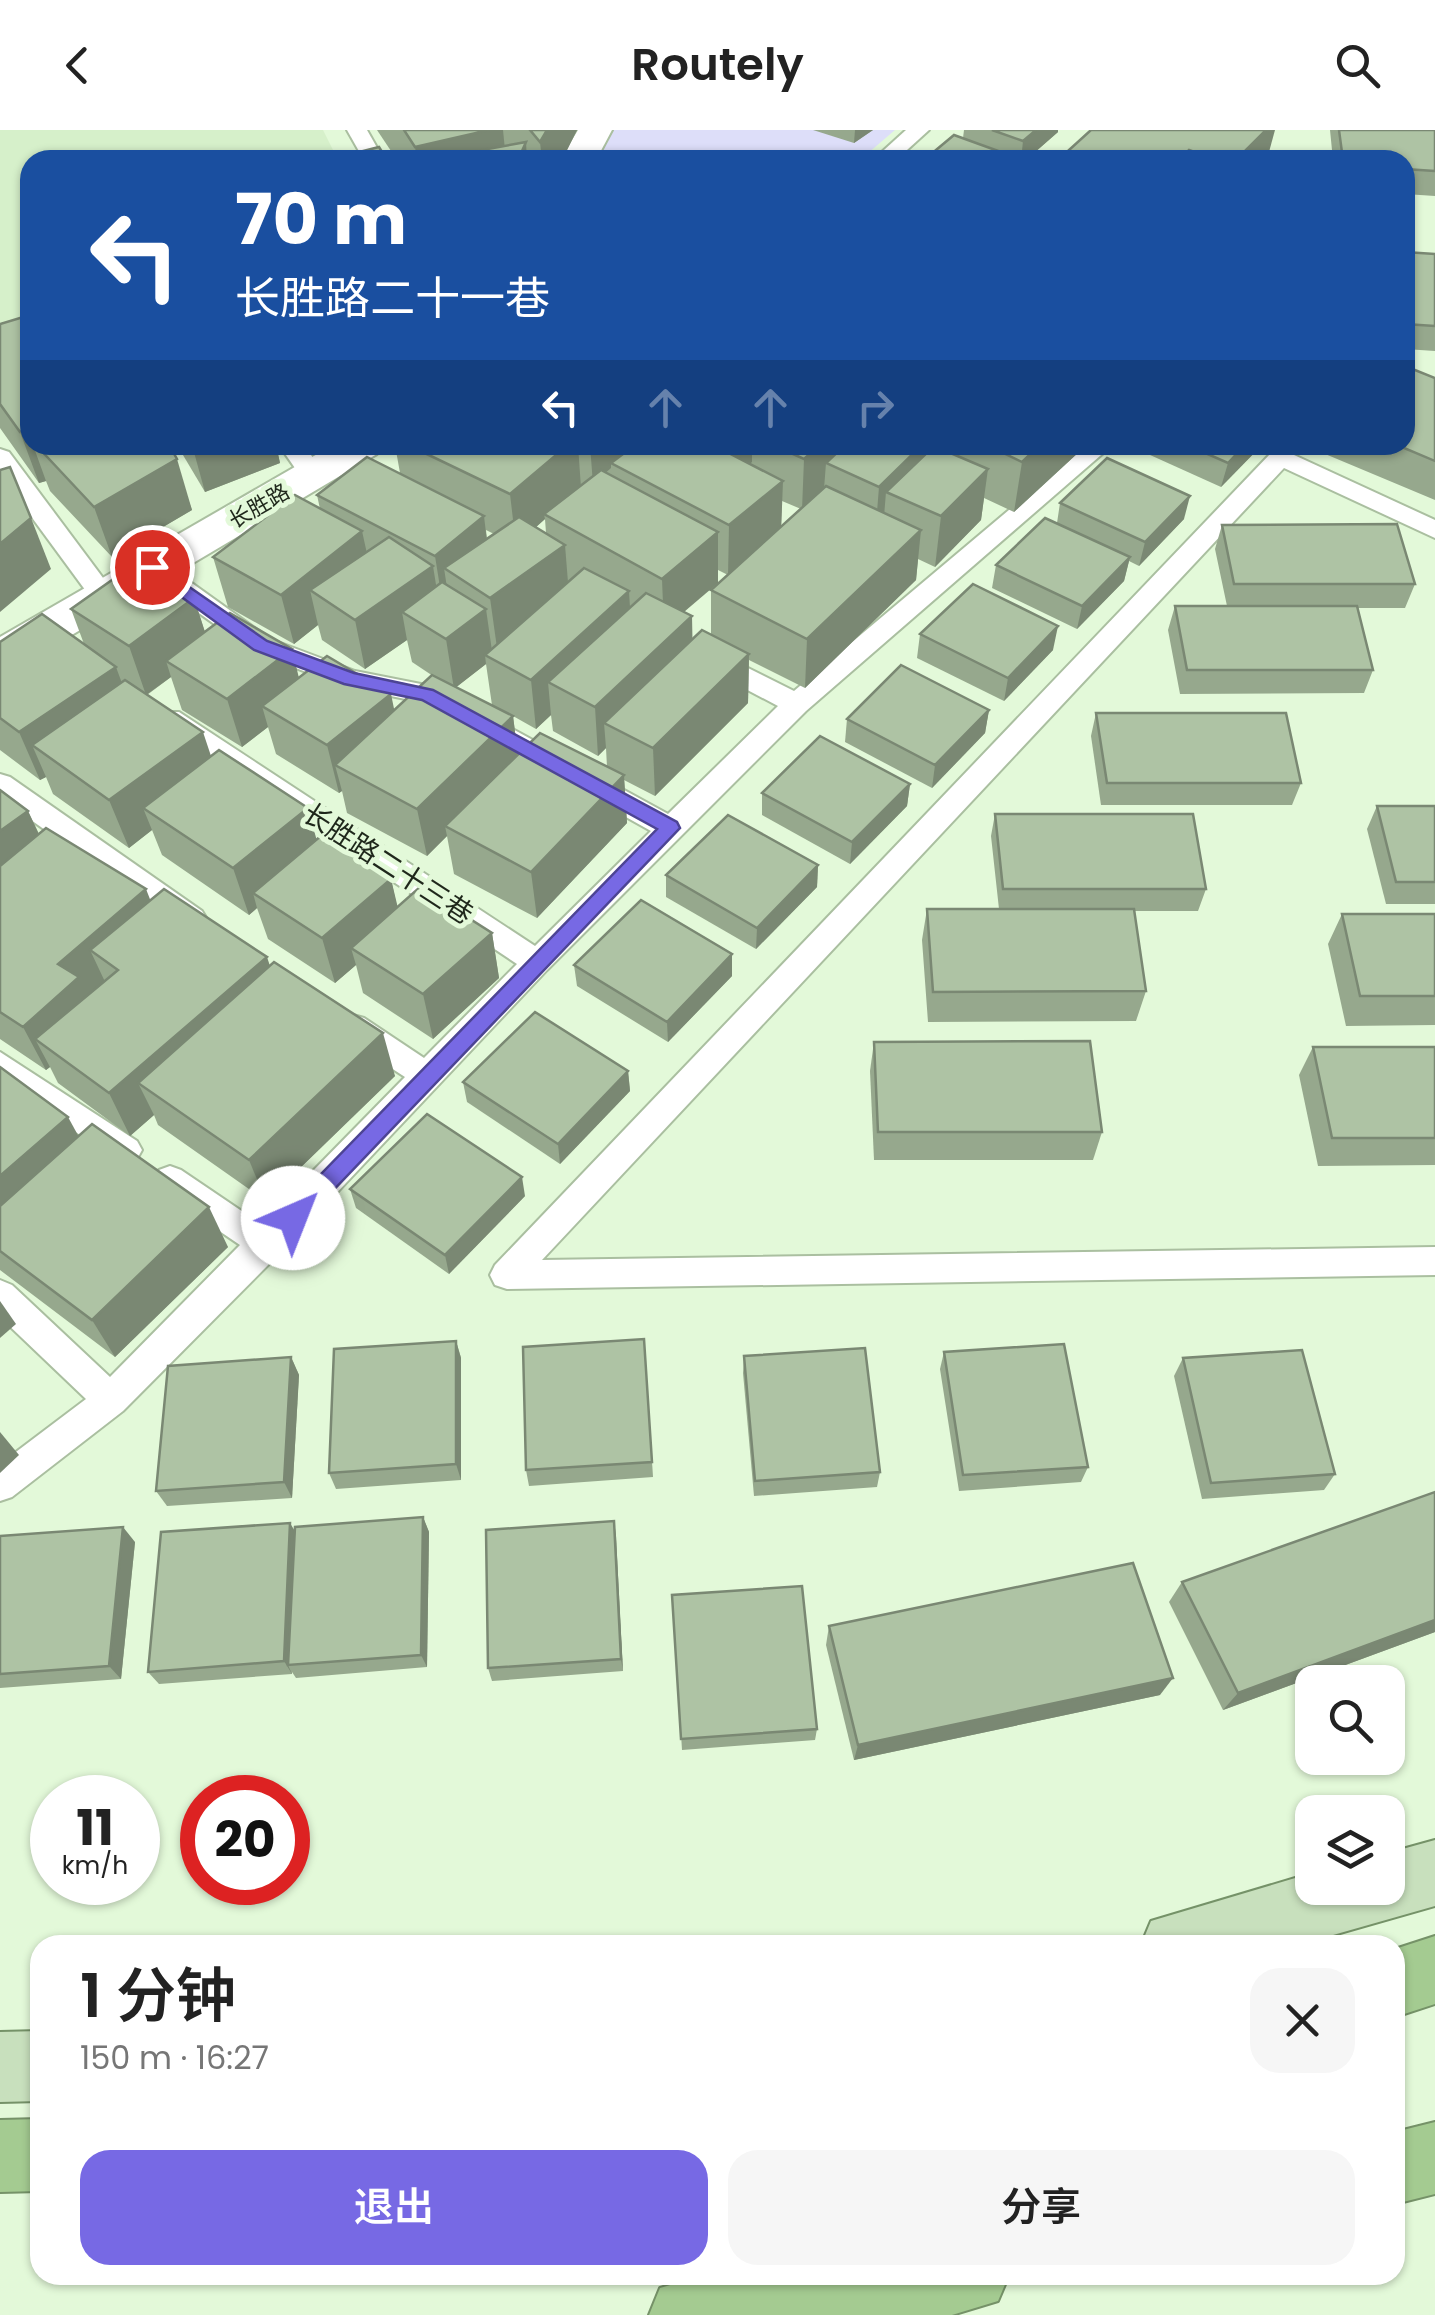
<!DOCTYPE html>
<html lang="zh">
<head>
<meta charset="utf-8">
<style>
  :root { --surface:#fff; --page:#f6f6f6; --text:#222; --muted:#767676; --accent:#7769e4 }
  body { margin:0; font-family:Poppins,"Noto Sans SC",sans-serif; background:var(--page); color:var(--text); height:100vh; display:flex; flex-direction:column; font-size:38px; white-space:nowrap }
  * { box-sizing:border-box; margin:0 }
  p { font-size:32px; color:var(--muted) }
  .icon { flex:none; width:55px; height:55px; fill:none; stroke:currentColor; stroke-width:2; stroke-linecap:round; stroke-linejoin:round }
  .map { position:relative; flex:1; overflow:hidden }
  .panel { position:absolute; left:30px; top:1805px; width:1375px; height:350px; display:flex; flex-direction:column; background:var(--surface); border-radius:30px; box-shadow:0 2px 8px #0004 }
  .panel>* { flex:none }
  .banner { position:absolute; left:20px; top:20px; width:1395px; height:305px; border-radius:30px; box-shadow:0 2px 8px #0004; background:#1a4fa0; color:#fff; overflow:hidden }
  .buttons { position:absolute; left:1295px; top:1535px; display:grid; gap:20px }
  .buttons a { display:grid; place-items:center; width:110px; height:110px; border-radius:20px; background:var(--surface); box-shadow:0 2px 8px #0004; font-size:50px }
  .speed { position:absolute; left:30px; top:1645px; display:flex; gap:20px; font-size:50px; font-weight:700; text-align:center }
  .speed>* { display:grid; place-content:center; width:130px; height:130px; border-radius:50%; background:var(--surface); box-shadow:0 2px 8px #0004; line-height:1 }
  .speed small { font-size:25px; font-weight:400 }
  .speed .limit { border:15px solid #d22; background:#fff; color:#111 }
  .pin { position:absolute; display:grid; place-items:center; width:85px; height:85px; color:#fff; margin:-42px; border:5px solid #fff; border-radius:50%; box-shadow:0 2px 10px #0007 }
  .me { position:absolute; width:110px; margin:-55px; rotate:44deg; stroke-linejoin:round; filter:drop-shadow(0 0 8px #0008) }
  .turn { display:flex; align-items:center; gap:35px; height:210px; padding:0 50px; font-size:45px }
  .turn .icon { width:130px; height:130px; stroke-width:2.5 }
  .turn b { display:block; font-size:70px; line-height:85px }
  .lanes { display:flex; align-items:center; height:95px; padding:0 50px; background:#0003; justify-content:center; gap:50px; direction:ltr }
  .lanes .off { opacity:.35 }
  .round { display:grid; place-items:center; flex:none; width:105px; height:105px; border-radius:30px; background:var(--page) }
  .headline { display:flex; align-items:center; justify-content:space-between; height:170px; padding:0 50px }
  h1 { font-size:60px; font-weight:600; line-height:75px }
  .primary-button { display:flex; gap:20px; margin-top:auto; padding:20px 50px }
  .primary-button a { flex:1; height:115px; border-radius:30px; background:var(--accent); color:#fff; font-size:40px; font-weight:600; line-height:115px; text-align:center }
  .primary-button a+a { background:var(--page); color:var(--text) }
  header { display:flex; justify-content:space-between; align-items:center; height:130px; padding:0 50px; background:var(--surface); font-size:45px; font-weight:600 }
  .map>svg:first-child { display:block }
  .built { fill:#d6f0ca }
  .green { fill:#dddef9 }
  .lines { fill:none; stroke-linecap:round; stroke-linejoin:round }
  .lane-casing { stroke:#aabfa0; stroke-width:4 }
  .street-casing { stroke:#aabfa0; stroke-width:4 }
  .primary-casing { stroke:#759268; stroke-width:4 }
  .highway-casing { stroke:#759268; stroke-width:4 }
  .lane { fill:#fff; fill-rule:evenodd }
  .street { fill:#fff; fill-rule:evenodd }
  .primary { fill:#c8e0bd; fill-rule:evenodd }
  .highway { fill:#a4cb91; fill-rule:evenodd }
  .wall { fill:#96a88d; fill-rule:evenodd }
  .shaded-wall { fill:#7a8873 }
  .building { fill:#aec3a4; stroke:#7a8873; stroke-width:2.5 }
  .route { fill:#7769e4; stroke:#4d4494; stroke-width:2.5 }
  .labels { text-anchor:middle; dominant-baseline:central; stroke-width:10; stroke-linejoin:round; paint-order:stroke }
  .far-street-label { font-size:22px; fill:#1f271b; stroke:#e3f9d9 }
  .street-label { font-size:28px; fill:#1f271b; stroke:#e3f9d9 }
</style>
</head>
<body>
<header><svg class="icon" aria-label="back" viewBox="0 0 24 24"><path d="M15 5l-7 7 7 7"/></svg>Routely<svg class="icon" aria-label="search" viewBox="0 0 24 24"><circle cx="10" cy="10" r="6"/><path d="M15 15l6 6"/></svg></header>
<div class="map">
<svg width="1435" height="2185" viewBox="0 0 1435 2185">
  <rect width="100%" height="100%" fill="#e3f9d9"/>
  <polygon class="built" points="0,0 323,0 338,30 30,30 30,221 0,232"/>
  <polygon class="green" points="608,0 895,0 860,30 593,30"/>
  <g class="lines">
    <defs>
      <g id="lane">
        <polygon points="347,0 367,0 384,30 364,30"/>
        <polygon points="906,0 929,0 896,30 873,30"/>
        <polygon points="279,315 304,315 325,345 322,351 304,351"/>
        <polygon points="1073,315 1105,315 1108,319 806,581 547,840 278,1125 123,1281 12,1367 0,1371 0,1334 86,1269 0,1187 0,1150 12,1155 110,1247 240,1115 159,1060 154,1050 159,1040 170,1036 181,1040 261,1094 405,947 342,906 338,897 342,888 353,885 364,888 424,928 517,834 159,596 155,589 159,582 179,582 535,816 651,701 420,572 342,556 252,521 143,443 139,437 143,431 161,431 270,509 355,541 436,557 668,684 778,576 702,536 698,530 702,524 720,524 794,561 1079,321"/>
        <polygon points="0,319 9,322 112,460 116,466 112,472 94,472 0,344"/>
        <polygon points="1281,319 1435,390 1435,408 1284,338 542,1130 1435,1117 1435,1145 507,1159 495,1155 490,1145 495,1135 1272,322"/>
        <polygon points="0,644 10,647 202,781 207,789 202,797 192,800 182,797 0,668"/>
        <polygon points="0,922 137,1011 142,1020 137,1029 126,1033 115,1029 0,950"/>
      </g>
      <g id="street">
        <polygon points="578,0 612,0 596,30 560,30"/>
        <polygon points="333,315 383,315 377,324 16,538 0,543 0,507"/>
      </g>
      <g id="primary">
        <polygon points="1435,1710 1435,1776 1298,1815 1141,1815 1151,1791 1312,1743 1312,1758 1388,1758 1388,1723"/>
        <polygon points="40,1901 40,1971 0,1972 0,1902"/>
      </g>
      <g id="highway">
        <polygon points="1435,1806 1435,1874 1395,1887 1395,1819"/>
        <polygon points="40,1989 40,2061 0,2062 0,1990"/>
        <polygon points="1435,1992 1435,2064 1395,2074 1395,2002"/>
        <polygon points="705,2145 1009,2145 998,2171 952,2185 649,2185 660,2158"/>
      </g>
    </defs>
    <use href="#lane" class="lane-casing"/>
    <use href="#street" class="street-casing"/>
    <use href="#primary" class="primary-casing"/>
    <use href="#highway" class="highway-casing"/>
    <use href="#lane" class="lane"/>
    <use href="#street" class="street"/>
    <use href="#primary" class="primary"/>
    <use href="#highway" class="highway"/>
  </g>
  <g class="wall">
    <polygon points="377,0 577,0 562,30 397,30"/>
    <polygon points="813,0 873,0 854,13"/>
    <polygon points="964,0 1058,0 1058,2 1026,30 924,30 963,8"/>
    <polygon points="1091,0 1269,22 1261,30 1058,30"/>
    <polygon points="1330,0 1435,0 1435,66 1405,64 1405,30 1333,30"/>
    <polygon points="1405,122 1435,124 1435,221 1405,219"/>
    <polygon points="0,194 30,315 169,315 192,380 112,427 50,361 46,351 39,353 0,298"/>
    <polygon points="1435,248 1435,370 1318,321 1320,315 1405,315"/>
    <polygon points="177,315 276,315 280,333 205,362"/>
    <path d="M395,315H630V319L635,315H1081L1080,321L1014,382L984,368L981,390L935,437L918,429L916,450L805,558L749,530L748,573L655,666L624,650L627,693L537,788L454,744L447,706L427,726L347,683L342,661L339,663L276,624L268,597L242,617L182,580L171,547L147,565L211,626L317,709L391,749L397,777L492,803L499,848L433,909L363,863L356,835L335,853L268,809L257,778L249,785L162,725L152,700L129,718L53,664L46,647L40,650L0,620V512L84,514L71,479L194,468L205,502L299,547L394,581L436,548L412,532L407,510L365,539L322,510L318,495L294,514L228,477L213,427L320,379L317,365L400,343ZM782,371L801,379L781,397ZM545,389L546,403L536,397ZM486,400L494,404L487,409ZM718,440L728,445L711,460V505L692,510L684,482ZM486,534L492,575L456,557ZM551,585L553,601L598,626L606,618L607,637L518,625L513,586L536,599Z"/>
    <polygon points="1140,315 1262,315 1221,357 1139,320"/>
    <polygon points="1060,373 1184,389 1139,436 1129,431 1124,451 1077,499 992,458 996,435 1057,393"/>
    <polygon points="1222,395 1415,454 1405,478 1357,478 1373,540 1364,563 1180,564 1168,500 1175,476 1227,476 1215,419"/>
    <polygon points="920,504 1053,520 1004,571 917,528"/>
    <polygon points="989,580 985,603 932,658 845,612 847,589"/>
    <polygon points="1096,583 1301,653 1292,675 1101,675 1091,606"/>
    <polygon points="910,654 907,676 850,734 762,685 762,663"/>
    <polygon points="0,660 28,681 39,704 150,770 270,836 395,946 266,1071 158,995 154,985 130,1006 58,953 50,937 46,940 0,909"/>
    <polygon points="1377,676 1435,676 1435,774 1386,774 1367,699"/>
    <polygon points="995,684 1206,759 1198,781 1134,781 1146,861 1136,891 928,892 922,810 927,779 999,779 991,706"/>
    <polygon points="818,735 817,757 756,819 666,767 666,745"/>
    <polygon points="1342,784 1435,784 1435,895 1346,896 1328,814"/>
    <polygon points="574,835 732,846 668,912 577,856"/>
    <polygon points="874,912 1102,1002 1093,1030 874,1030 870,941"/>
    <polygon points="1313,917 1435,917 1435,1035 1318,1036 1299,945"/>
    <polygon points="0,937 79,1006 228,1117 115,1227 0,1140"/>
    <polygon points="628,941 630,961 560,1034 467,972 463,952"/>
    <polygon points="350,1059 525,1066 449,1144 356,1078"/>
    <polygon points="644,1209 653,1347 529,1356 526,1340"/>
    <polygon points="456,1211 461,1228 461,1350 336,1359 329,1343"/>
    <polygon points="944,1222 1088,1337 1081,1352 959,1361 940,1239"/>
    <polygon points="744,1226 880,1342 877,1357 754,1366 743,1243"/>
    <polygon points="291,1227 299,1245 292,1368 167,1376 156,1361"/>
    <polygon points="1183,1228 1335,1344 1324,1360 1202,1369 1174,1246"/>
    <polygon points="1435,1362 1435,1502 1223,1580 1169,1472 1182,1452"/>
    <polygon points="423,1387 429,1402 427,1537 296,1548 292,1542 292,1544 159,1554 148,1542 295,1402"/>
    <polygon points="614,1391 623,1541 492,1551 488,1538"/>
    <polygon points="0,1406 135,1412 121,1549 0,1558"/>
    <polygon points="672,1465 817,1599 815,1610 682,1620"/>
    <polygon points="829,1496 1160,1565 854,1630 826,1515"/>
  </g>
  <g class="shaded-wall">
    <polygon points="489,0 503,0 506,30 417,30 415,17"/>
    <polygon points="547,0 577,0 562,30 542,30 540,12"/>
    <polygon points="855,0 873,0 854,13"/>
    <polygon points="1036,0 1058,0 1058,2 1026,30 1021,30 1023,11"/>
    <polygon points="1266,0 1275,0 1269,22 1261,30 1236,30"/>
    <polygon points="526,12 527,30 518,30"/>
    <polygon points="30,299 30,315 33,315 46,351 39,353 20,302"/>
    <polygon points="192,315 276,315 280,333 205,362"/>
    <polygon points="568,315 578,315 581,358 544,384 545,389 516,415 510,364"/>
    <polygon points="590,315 630,315 630,322 611,333 611,338 593,354"/>
    <polygon points="734,315 752,315 752,332 734,348"/>
    <polygon points="820,315 851,315 826,333 824,359 802,380 804,329"/>
    <polygon points="922,315 926,315 921,361 886,362 883,399 875,407 879,357"/>
    <polygon points="1040,315 1081,315 1080,321 1014,382 1022,332"/>
    <polygon points="1245,315 1262,315 1221,357 1228,333"/>
    <polygon points="177,329 192,380 112,427 94,377"/>
    <polygon points="988,339 981,390 935,437 941,386"/>
    <polygon points="783,351 781,402 728,446 729,395"/>
    <polygon points="1190,366 1184,389 1139,436 1145,412"/>
    <polygon points="484,386 490,437 444,438 449,471 443,476 435,426"/>
    <polygon points="31,388 51,439 0,482 0,414"/>
    <polygon points="921,400 916,450 805,558 807,509"/>
    <polygon points="362,401 373,451 310,460 318,495 294,514 281,465"/>
    <polygon points="718,402 718,453 664,499 662,449"/>
    <polygon points="565,415 569,465 497,518 490,468"/>
    <polygon points="1130,427 1124,451 1077,499 1082,476"/>
    <polygon points="433,436 441,486 402,482 407,510 365,539 355,490"/>
    <polygon points="629,461 632,511 548,552 551,585 536,599 531,550"/>
    <polygon points="194,468 210,518 166,531 171,547 146,565 129,516"/>
    <polygon points="486,479 493,528 485,525 486,534 454,559 446,509"/>
    <polygon points="692,486 693,536 604,593 606,618 598,626 595,577"/>
    <polygon points="1058,496 1053,520 1004,571 1008,548"/>
    <polygon points="292,519 304,569 262,576 268,597 242,617 227,569"/>
    <polygon points="749,524 748,573 655,666 653,618"/>
    <polygon points="116,537 134,586 32,615 46,647 40,650 19,602"/>
    <polygon points="391,564 401,613 335,635 342,661 339,663 327,615"/>
    <polygon points="989,580 985,603 932,658 935,635"/>
    <polygon points="513,586 519,634 445,696 447,706 427,726 417,679"/>
    <polygon points="203,602 219,650 143,678 152,700 129,718 109,670"/>
    <polygon points="624,645 627,693 537,788 531,742"/>
    <polygon points="910,654 907,676 850,734 852,712"/>
    <polygon points="308,678 321,726 253,763 257,778 249,785 233,738"/>
    <polygon points="28,681 50,728 0,765 0,701"/>
    <polygon points="818,735 817,757 756,819 757,798"/>
    <polygon points="391,749 402,795 351,818 356,835 335,853 322,808"/>
    <polygon points="146,759 164,805 90,820 107,856 35,909 50,937 46,940 23,897 58,834"/>
    <polygon points="492,803 499,848 433,909 423,864"/>
    <polygon points="732,824 732,846 668,912 667,892"/>
    <polygon points="267,827 282,872 138,953 154,985 130,1006 109,963"/>
    <polygon points="383,903 395,946 266,1071 249,1030"/>
    <polygon points="628,941 630,961 560,1034 558,1014"/>
    <polygon points="68,987 91,1029 0,1109 0,1046"/>
    <polygon points="522,1047 525,1066 449,1144 445,1125"/>
    <polygon points="209,1077 228,1117 115,1227 92,1190"/>
    <polygon points="0,1171 16,1194 0,1208"/>
    <polygon points="456,1211 461,1228 461,1350 456,1334"/>
    <polygon points="291,1227 299,1245 292,1368 284,1352"/>
    <polygon points="0,1302 19,1325 0,1343"/>
    <polygon points="423,1387 429,1402 427,1537 421,1525"/>
    <polygon points="614,1391 616,1406 623,1541 621,1529"/>
    <polygon points="290,1393 299,1408 288,1535 292,1544 284,1531"/>
    <polygon points="123,1397 135,1412 121,1549 109,1536"/>
    <polygon points="1435,1490 1435,1502 1223,1580 1238,1563"/>
    <polygon points="1173,1548 1160,1565 854,1630 858,1615"/>
  </g>
  <g class="building">
    <polygon points="404,0 489,0 415,17"/>
    <polygon points="530,0 547,0 540,12"/>
    <polygon points="992,0 1036,0 1023,11"/>
    <polygon points="1091,0 1266,0 1236,30 1217,30 1189,20 1179,30 1058,30"/>
    <polygon points="1339,0 1435,0 1435,41 1405,39 1405,30 1343,30"/>
    <polygon points="954,5 1012,26 1007,30 924,30"/>
    <polygon points="526,12 518,30 427,30"/>
    <polygon points="379,17 387,30 328,30"/>
    <polygon points="1405,122 1435,124 1435,196 1405,194"/>
    <polygon points="30,185 30,299 20,302 0,274 0,194"/>
    <polygon points="1405,236 1435,248 1435,331 1397,315 1405,315"/>
    <polygon points="36,315 169,315 177,329 94,377"/>
    <polygon points="408,315 568,315 510,364"/>
    <polygon points="635,315 713,315 783,351 729,395 611,333"/>
    <polygon points="773,315 820,315 804,329"/>
    <polygon points="845,315 922,315 879,357 826,333"/>
    <polygon points="987,315 1040,315 1022,332"/>
    <polygon points="1187,315 1245,315 1228,333"/>
    <polygon points="934,316 988,339 941,386 886,362"/>
    <polygon points="367,327 484,386 435,426 317,365"/>
    <polygon points="1107,328 1190,366 1145,412 1060,373"/>
    <polygon points="10,337 31,388 0,414 0,340"/>
    <polygon points="601,340 718,402 662,449 544,384"/>
    <polygon points="826,356 921,400 807,509 711,460"/>
    <polygon points="295,365 362,401 281,465 213,427"/>
    <polygon points="519,387 565,415 490,468 444,438"/>
    <polygon points="1045,388 1130,427 1082,476 996,435"/>
    <polygon points="1397,394 1415,454 1234,454 1222,395"/>
    <polygon points="389,407 433,436 355,490 310,460"/>
    <polygon points="136,433 194,468 129,516 71,479"/>
    <polygon points="584,438 629,461 531,550 485,525"/>
    <polygon points="442,452 486,479 446,509 402,482"/>
    <polygon points="973,454 1058,496 1008,548 920,504"/>
    <polygon points="646,463 692,486 595,577 548,552"/>
    <polygon points="1175,476 1357,476 1373,540 1187,540"/>
    <polygon points="230,483 292,519 227,569 166,531"/>
    <polygon points="42,484 116,537 19,602 0,588 0,512"/>
    <polygon points="702,500 749,524 653,618 604,593"/>
    <polygon points="327,526 391,564 327,615 262,576"/>
    <polygon points="901,535 989,580 935,635 847,589"/>
    <polygon points="432,545 513,586 417,679 335,635"/>
    <polygon points="125,550 203,602 109,670 32,615"/>
    <polygon points="1096,583 1286,583 1301,653 1107,653"/>
    <polygon points="540,603 624,645 531,742 445,696"/>
    <polygon points="820,606 910,654 852,712 762,663"/>
    <polygon points="219,620 308,678 233,738 143,678"/>
    <polygon points="0,660 28,681 0,701"/>
    <polygon points="1377,676 1435,676 1435,752 1396,752"/>
    <polygon points="995,684 1193,684 1206,759 1003,759"/>
    <polygon points="728,685 818,735 757,798 666,745"/>
    <polygon points="46,698 146,759 58,834 79,847 23,897 0,882 0,736"/>
    <polygon points="322,705 391,749 322,808 253,763"/>
    <polygon points="420,757 492,803 423,864 351,818"/>
    <polygon points="164,759 267,827 109,963 35,909 118,840 90,820"/>
    <polygon points="641,770 732,824 667,892 574,835"/>
    <polygon points="927,779 1134,779 1146,861 933,862"/>
    <polygon points="1342,784 1435,784 1435,866 1360,866"/>
    <polygon points="274,832 383,903 249,1030 138,953"/>
    <polygon points="535,882 628,941 558,1014 463,952"/>
    <polygon points="1090,911 1102,1002 878,1002 874,912"/>
    <polygon points="1313,917 1435,917 1435,1008 1332,1008"/>
    <polygon points="0,937 68,987 0,1046"/>
    <polygon points="427,984 522,1047 445,1125 350,1059"/>
    <polygon points="92,994 209,1077 92,1190 0,1121 0,1076"/>
    <polygon points="644,1209 652,1332 526,1340 523,1217"/>
    <polygon points="456,1211 456,1334 329,1343 334,1219"/>
    <polygon points="1064,1214 1088,1337 963,1345 944,1222"/>
    <polygon points="865,1218 880,1342 755,1351 744,1226"/>
    <polygon points="1302,1220 1335,1344 1211,1353 1183,1228"/>
    <polygon points="291,1227 284,1352 156,1361 168,1236"/>
    <polygon points="1435,1362 1435,1490 1238,1563 1182,1452"/>
    <polygon points="423,1387 421,1525 288,1535 295,1397"/>
    <polygon points="614,1391 621,1529 488,1538 486,1400"/>
    <polygon points="290,1393 284,1531 148,1542 161,1402"/>
    <polygon points="123,1397 109,1536 0,1544 0,1406"/>
    <polygon points="1133,1433 1173,1548 858,1615 829,1496"/>
    <polygon points="802,1456 817,1599 681,1609 672,1465"/>
  </g>
  <polygon class="route" points="152,431 267,511 354,543 433,560 677,692 680,698 301,1094 285,1094 281,1088 285,1081 657,699 422,570 344,554 254,520 146,441 143,437"/>
  <g class="labels">
    <g class="far-street-label">
      <text transform="translate(259 376) rotate(-30)">长胜路</text>
    </g>
    <g class="street-label">
      <text transform="translate(388 734) rotate(33)">长胜路二十三巷</text>
    </g>
  </g>
</svg>
<div class="buttons">
<a><svg class="icon" aria-label="search" viewBox="0 0 24 24"><circle cx="10" cy="10" r="6"/><path d="M15 15l6 6"/></svg></a>
<a><svg class="icon" aria-label="layers" viewBox="0 0 24 24"><path d="M12 4l9 5-9 5-9-5zM3 14l9 5 9-5"/></svg></a>
</div>
<div class="speed"><div>11<small>km/h</small></div><div class="limit">20</div></div>
<div class="pin" style="left:152px;top:437px;background:#d93025"><svg class="icon" aria-label="arrive" viewBox="0 0 24 24"><path d="M6 21V4h12l-3 4 3 4H6"/></svg></div>
<svg class="me" style="left:293px;top:1088px" viewBox="-20 -20 40 40"><circle r="19" fill="#fff"/><path d="M0-13L10 11 0 6-10 11z" fill="#7769e4"/></svg>
<div class="banner">
<div class="turn"><svg class="icon" aria-label="left" viewBox="0 0 24 24"><path d="M17 20v-9H6M10 6l-5 5 5 5"/></svg><div><b>70 m</b>长胜路二十一巷</div></div>
<div class="lanes"><svg class="icon" aria-label="left" viewBox="0 0 24 24"><path d="M17 20v-9H6M10 6l-5 5 5 5"/></svg><svg class="icon off" aria-label="ahead" viewBox="0 0 24 24"><path d="M12 20V5M6 11l6-6 6 6"/></svg><svg class="icon off" aria-label="ahead" viewBox="0 0 24 24"><path d="M12 20V5M6 11l6-6 6 6"/></svg><svg class="icon off" aria-label="right" viewBox="0 0 24 24"><path d="M7 20v-9h11M14 6l5 5-5 5"/></svg></div>
</div>
<section class="panel">
<div class="headline"><div><h1>1 分钟</h1><p>150 m · 16:27</p></div><a class="round"><svg class="icon" aria-label="close" viewBox="0 0 24 24"><path d="M6 6l12 12M18 6L6 18"/></svg></a></div>
<div class="primary-button"><a>退出</a><a>分享</a></div>
</section>
</div>
</body>
</html>
